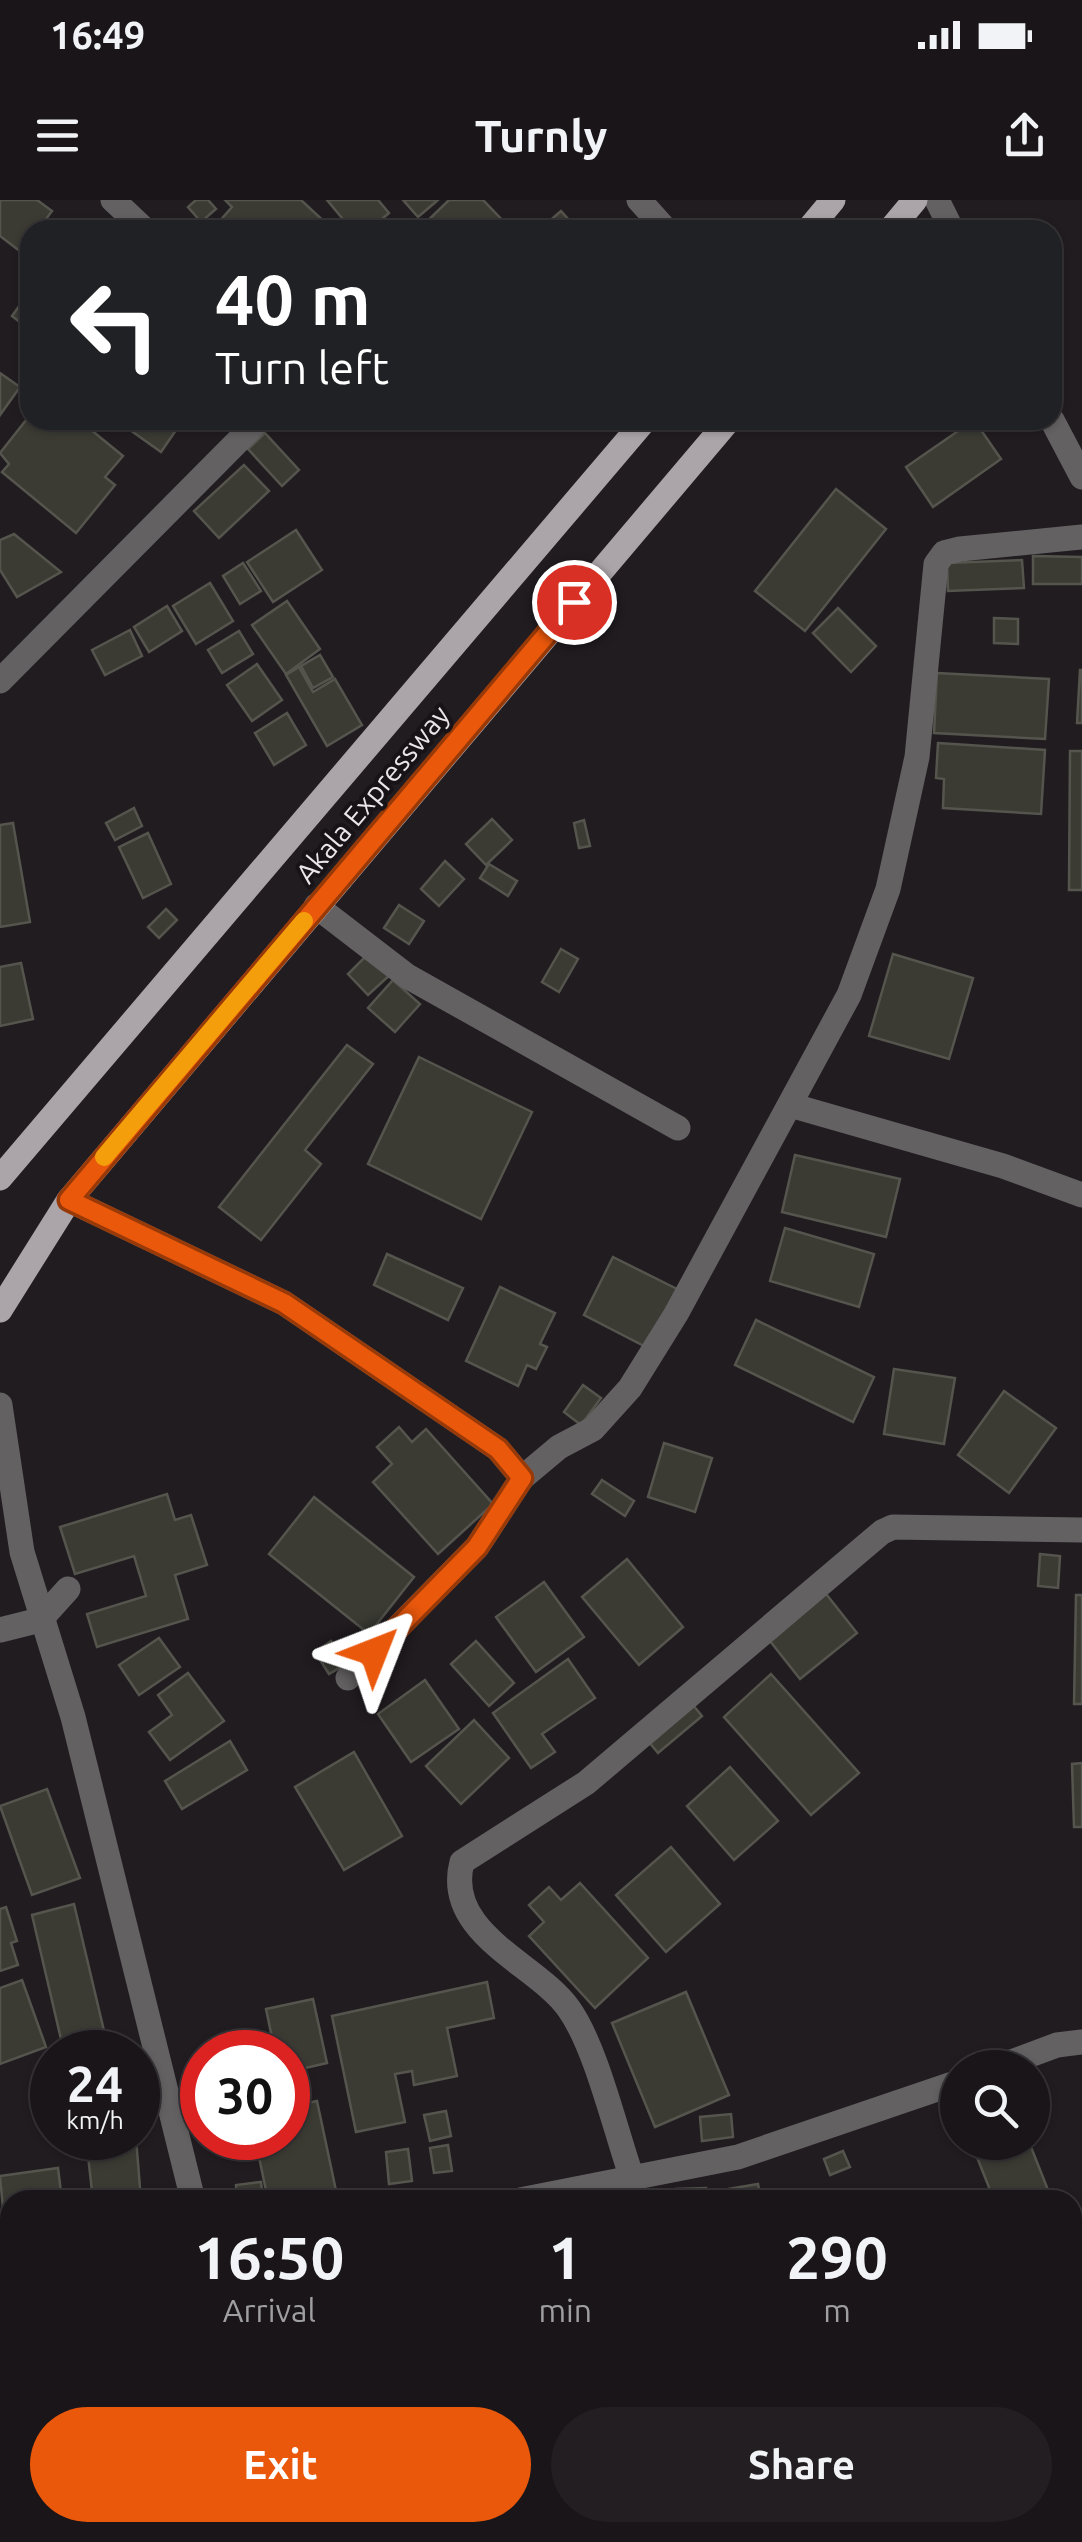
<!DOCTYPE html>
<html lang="en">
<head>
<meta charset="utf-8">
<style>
  :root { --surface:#191518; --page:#221e21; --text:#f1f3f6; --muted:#9f9fa2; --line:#373437; --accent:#ea580c }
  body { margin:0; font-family:Ubuntu,sans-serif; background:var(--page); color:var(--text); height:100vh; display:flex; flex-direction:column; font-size:38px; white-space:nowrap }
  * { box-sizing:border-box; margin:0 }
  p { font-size:32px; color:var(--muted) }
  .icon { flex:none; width:55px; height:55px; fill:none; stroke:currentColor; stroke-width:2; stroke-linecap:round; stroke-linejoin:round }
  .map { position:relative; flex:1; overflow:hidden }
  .drawer { position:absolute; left:0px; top:1990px; width:1082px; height:352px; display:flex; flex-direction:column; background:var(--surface); border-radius:30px 30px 0 0; box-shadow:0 2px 8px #0004,0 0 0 2px var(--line) }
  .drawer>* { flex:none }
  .top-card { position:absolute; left:20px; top:20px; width:1042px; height:210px; border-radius:30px; box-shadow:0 2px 8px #0004,0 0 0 2px var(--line); background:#202124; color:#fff; overflow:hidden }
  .tools { position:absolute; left:940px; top:1850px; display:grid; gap:20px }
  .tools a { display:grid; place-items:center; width:110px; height:110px; border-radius:50%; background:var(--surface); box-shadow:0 2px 8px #0004,0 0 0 2px var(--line); font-size:50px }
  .speed { position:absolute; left:30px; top:1830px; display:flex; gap:20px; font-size:50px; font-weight:700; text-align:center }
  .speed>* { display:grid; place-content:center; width:130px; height:130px; border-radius:50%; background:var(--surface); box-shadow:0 2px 8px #0004,0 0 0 2px var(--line); line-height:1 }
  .speed small { font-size:25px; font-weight:400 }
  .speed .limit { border:15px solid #d22; background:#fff; color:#111 }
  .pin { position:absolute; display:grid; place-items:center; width:85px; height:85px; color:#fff; margin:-42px; border:5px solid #fff; border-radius:50%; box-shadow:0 2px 10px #0007 }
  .me { position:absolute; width:110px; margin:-55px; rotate:45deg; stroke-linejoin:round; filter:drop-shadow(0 0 8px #0008) }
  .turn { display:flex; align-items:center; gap:35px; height:210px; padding:0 30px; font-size:45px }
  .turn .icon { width:130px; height:130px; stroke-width:2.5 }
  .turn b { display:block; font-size:70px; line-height:85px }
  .eta { display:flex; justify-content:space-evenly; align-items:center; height:170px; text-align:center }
  .eta b { font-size:60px; font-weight:700; line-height:70px }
  .action { display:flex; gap:20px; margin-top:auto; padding:20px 30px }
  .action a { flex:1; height:115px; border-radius:60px; background:var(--accent); color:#fff; font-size:40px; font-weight:700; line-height:115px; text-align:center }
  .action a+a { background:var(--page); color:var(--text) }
  .status { display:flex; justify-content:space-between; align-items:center; height:70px; padding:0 50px; background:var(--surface); direction:ltr }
  .status svg { height:28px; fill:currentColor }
  header { display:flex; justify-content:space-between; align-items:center; height:130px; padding:0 30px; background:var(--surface); font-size:45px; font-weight:700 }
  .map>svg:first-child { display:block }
  .building { fill:#3b3b34; stroke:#55554e; stroke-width:2.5 }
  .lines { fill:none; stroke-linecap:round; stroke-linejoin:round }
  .minor { stroke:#646163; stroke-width:25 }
  .major { stroke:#aba5a9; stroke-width:25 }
  .route-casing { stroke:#983908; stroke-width:25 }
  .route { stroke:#ea580c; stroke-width:18 }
  .slow { stroke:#f59e0b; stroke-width:18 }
  .labels { text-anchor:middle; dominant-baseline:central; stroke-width:8; stroke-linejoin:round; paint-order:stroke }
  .street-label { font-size:28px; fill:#eae6e9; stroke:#181317 }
</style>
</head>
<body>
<div class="status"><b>16:49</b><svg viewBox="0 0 49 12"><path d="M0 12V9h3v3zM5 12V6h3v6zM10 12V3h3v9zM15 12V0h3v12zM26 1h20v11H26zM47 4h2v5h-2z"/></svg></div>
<header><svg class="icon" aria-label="menu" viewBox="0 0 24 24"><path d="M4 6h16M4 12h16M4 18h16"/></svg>Turnly<svg class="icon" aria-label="share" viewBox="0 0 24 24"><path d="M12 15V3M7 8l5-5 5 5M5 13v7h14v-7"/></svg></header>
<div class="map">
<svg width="1082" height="2342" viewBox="0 0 1082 2342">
  <rect width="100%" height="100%" fill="#211c20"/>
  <g class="building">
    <polygon points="0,0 37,0 52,11 38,30 30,30 30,40 21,52 0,36"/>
    <polygon points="196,0 208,0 216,9 201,22 188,7"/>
    <polygon points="225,0 301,0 328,25 323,30 222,30 216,25 232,7"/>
    <polygon points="327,0 378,0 389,13 369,30 352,30"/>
    <polygon points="403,0 438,0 418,17"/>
    <polygon points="449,0 483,0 512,30 418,30"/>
    <polygon points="561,11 578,30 539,30"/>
    <polygon points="30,91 30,130 12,116"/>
    <polygon points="0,173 20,187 0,215"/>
    <polygon points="30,215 30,220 40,222 79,220 123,256 105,277 115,285 76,333 2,272 9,264 0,253"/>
    <polygon points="116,220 183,220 161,252"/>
    <polygon points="974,220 1001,259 933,307 906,267"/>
    <polygon points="265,233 299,270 282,286 248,249"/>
    <polygon points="244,265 269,291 219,338 194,311"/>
    <polygon points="836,289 886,329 805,431 755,391"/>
    <polygon points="296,330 322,370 273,402 247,362"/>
    <polygon points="14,334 61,372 17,397 0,370 0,340"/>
    <polygon points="1033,356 1082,357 1082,384 1033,384"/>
    <polygon points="1022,360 1024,388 948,391 947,363"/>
    <polygon points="243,363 261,391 240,404 223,376"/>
    <polygon points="210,383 233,421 196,444 173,406"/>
    <polygon points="287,401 320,449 286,474 252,425"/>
    <polygon points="167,406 182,431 149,452 134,427"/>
    <polygon points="838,408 876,446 851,472 813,433"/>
    <polygon points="994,418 1018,419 1018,444 994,443"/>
    <polygon points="130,430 142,456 105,475 92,450"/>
    <polygon points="239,431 253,454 222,473 208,450"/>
    <polygon points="320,455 333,477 313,488 301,466"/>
    <polygon points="257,464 282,500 252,521 227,485"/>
    <polygon points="299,467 313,492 335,479 362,525 327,546 286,475"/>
    <polygon points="1080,470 1082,470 1082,523 1077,523"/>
    <polygon points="937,473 1049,479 1045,539 934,533"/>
    <polygon points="287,513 306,545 274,565 255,533"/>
    <polygon points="938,543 1045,550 1041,614 943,608 944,579 936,578"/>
    <polygon points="1070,551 1082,551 1082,690 1069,690"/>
    <polygon points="134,608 142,626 115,640 106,623"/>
    <polygon points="492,619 512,640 486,665 466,644"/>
    <polygon points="584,620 590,646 579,648 574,623"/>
    <polygon points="13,623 30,722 0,727 0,625"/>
    <polygon points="148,633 171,684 143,698 119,647"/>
    <polygon points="445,661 464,679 439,706 421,689"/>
    <polygon points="489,664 517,681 508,696 480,678"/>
    <polygon points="399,705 424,721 409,744 384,728"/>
    <polygon points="166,709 177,720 159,738 148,727"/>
    <polygon points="561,749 578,759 559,792 542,782"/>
    <polygon points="370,752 391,774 368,795 348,774"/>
    <polygon points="893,754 973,778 949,859 869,836"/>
    <polygon points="21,763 33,819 0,826 0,767"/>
    <polygon points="393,780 420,804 395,832 368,808"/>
    <polygon points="347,845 373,864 305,950 321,964 261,1040 219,1007"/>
    <polygon points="419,857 532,912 481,1019 368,964"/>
    <polygon points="795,955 900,979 886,1037 782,1012"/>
    <polygon points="785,1028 874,1054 859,1107 770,1081"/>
    <polygon points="387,1054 463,1088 448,1120 374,1085"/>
    <polygon points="613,1057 677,1089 648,1148 584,1115"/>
    <polygon points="500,1087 555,1113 540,1144 547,1147 536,1169 527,1165 518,1186 466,1161"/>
    <polygon points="756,1120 874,1177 853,1222 735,1165"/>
    <polygon points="894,1169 955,1178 944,1244 884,1234"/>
    <polygon points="583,1185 601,1198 581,1225 564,1212"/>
    <polygon points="1004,1191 1056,1228 1009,1293 958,1255"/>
    <polygon points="399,1227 412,1242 426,1229 493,1304 438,1354 373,1282 392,1264 377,1247"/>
    <polygon points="664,1243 712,1258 695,1312 648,1297"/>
    <polygon points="602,1280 634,1301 625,1316 592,1294"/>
    <polygon points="167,1294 175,1320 191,1315 207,1365 175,1375 188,1419 97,1447 87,1414 146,1396 134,1356 75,1374 60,1327"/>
    <polygon points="314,1297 414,1377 369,1434 269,1354"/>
    <polygon points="1040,1354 1060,1356 1058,1388 1038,1386"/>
    <polygon points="627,1359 683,1427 639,1465 582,1397"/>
    <polygon points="544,1382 584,1437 536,1472 496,1417"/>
    <polygon points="823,1390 857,1433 800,1479 766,1436"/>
    <polygon points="1076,1395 1082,1395 1082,1504 1074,1504"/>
    <polygon points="159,1438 180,1467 139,1495 119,1465"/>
    <polygon points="331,1441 346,1464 329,1474 315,1452"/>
    <polygon points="476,1441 514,1483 489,1506 451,1464"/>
    <polygon points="568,1459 595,1498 542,1534 555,1552 531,1568 493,1513"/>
    <polygon points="188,1473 224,1521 170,1560 149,1532 172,1515 158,1495"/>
    <polygon points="771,1474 859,1573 811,1615 724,1517"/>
    <polygon points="425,1480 459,1529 411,1562 378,1514"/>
    <polygon points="688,1499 702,1516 658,1553 644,1536"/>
    <polygon points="474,1520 509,1558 461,1604 426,1566"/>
    <polygon points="230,1541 247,1570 182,1609 165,1581"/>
    <polygon points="354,1552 402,1636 344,1670 295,1587"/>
    <polygon points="1082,1563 1082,1627 1074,1627 1072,1564"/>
    <polygon points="730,1567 778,1621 734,1660 687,1606"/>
    <polygon points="47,1589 80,1678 32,1695 0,1606"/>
    <polygon points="671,1647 720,1704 666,1752 616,1695"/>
    <polygon points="580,1683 648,1758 595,1808 529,1736 544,1722 529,1705 549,1687 561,1700"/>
    <polygon points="74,1704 109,1852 64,1852 32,1715"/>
    <polygon points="6,1707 17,1741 11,1743 18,1765 0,1771 0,1709"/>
    <polygon points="22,1780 46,1847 0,1864 0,1788"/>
    <polygon points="487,1782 494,1818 447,1828 457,1876 414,1885 412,1871 395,1874 405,1922 356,1932 332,1816"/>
    <polygon points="686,1792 729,1895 655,1927 612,1823"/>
    <polygon points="313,1799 327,1863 288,1872 288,1852 275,1852 266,1809"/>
    <polygon points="317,1901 338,2000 268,2000 255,1938 288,1938 288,1907"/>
    <polygon points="446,1911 451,1936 430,1941 424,1915"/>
    <polygon points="731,1914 733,1937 702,1941 700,1917"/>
    <polygon points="86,1938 136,1938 141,2000 93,2000"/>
    <polygon points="971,1942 1029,1942 1052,2000 994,2000"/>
    <polygon points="448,1945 452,1971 434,1973 430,1948"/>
    <polygon points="408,1949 412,1981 389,1984 386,1952"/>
    <polygon points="843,1951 850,1967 830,1975 824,1959"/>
    <polygon points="58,1968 62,2000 10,2000 10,2085 0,1976"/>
    <polygon points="261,1982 263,2000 237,2000 236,1985"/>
    <polygon points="758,1984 761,2000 723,2000 722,1990"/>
    <polygon points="706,1988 706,2000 676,2000 676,1989"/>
    <polygon points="10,2210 10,2292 0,2293 0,2211"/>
    <polygon points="1082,2232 1082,2290 1072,2292 1072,2234"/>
    <polygon points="1082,2324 1082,2342 1057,2342 1056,2332 1072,2332 1072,2326"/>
    <polygon points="311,2332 354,2332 355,2342 312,2342"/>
    <polygon points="999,2332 1009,2332 1013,2342 973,2342"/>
  </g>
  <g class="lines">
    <g class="minor">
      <polyline points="113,0 145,30"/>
      <polyline points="639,0 666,30"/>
      <polyline points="937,0 952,30"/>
      <polyline points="1052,220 1082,277"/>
      <polyline points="0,481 259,220"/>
      <polyline points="316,706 407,776 678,928"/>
      <polyline points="790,905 1003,966 1082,995"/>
      <polyline points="69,1000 284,1103 498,1249 522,1278"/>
      <polyline points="0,1205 22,1352 73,1517 193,2000"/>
      <polyline points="0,1430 40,1420 68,1389"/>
      <polyline points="348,1478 477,1347 522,1278 559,1247 593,1229 630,1188 676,1114 849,795 888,689 917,557 936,364 944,353 960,349 1082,337"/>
      <polyline points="995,1868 1057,1845 1082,1842"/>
      <path d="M631,1975C615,1929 596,1847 569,1809C538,1764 443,1734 462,1662L586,1583L882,1332L893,1327L1082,1330"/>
      <polyline points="520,2000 738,1957 958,1882"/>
      <polyline points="0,2134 10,2132"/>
      <polyline points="254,2332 255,2342"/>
      <polyline points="759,2332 762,2342"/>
      <polyline points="186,2342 235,2332"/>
    </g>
    <g class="major">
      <polyline points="808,30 833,0"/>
      <polyline points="890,30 915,0"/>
      <polyline points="0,978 645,220"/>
      <polyline points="0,1110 69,1000 729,220"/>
    </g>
  </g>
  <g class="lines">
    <defs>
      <polyline id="route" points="374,1452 477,1347 522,1278 498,1249 284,1103 69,1000 574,402"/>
    </defs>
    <use href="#route" class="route-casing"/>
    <use href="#route" class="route"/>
    <polyline class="slow" points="104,957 304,721"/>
  </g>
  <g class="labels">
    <g class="street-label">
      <text transform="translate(372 594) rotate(-50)">Akala Expressway</text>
    </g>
  </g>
</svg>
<div class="tools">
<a><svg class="icon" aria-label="search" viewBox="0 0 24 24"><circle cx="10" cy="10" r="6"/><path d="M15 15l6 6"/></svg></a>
</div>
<div class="speed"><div>24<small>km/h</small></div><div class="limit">30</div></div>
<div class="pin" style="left:574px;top:402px;background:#d93025"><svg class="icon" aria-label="arrive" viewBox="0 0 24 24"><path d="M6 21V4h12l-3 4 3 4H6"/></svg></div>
<svg class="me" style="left:374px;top:1452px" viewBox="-20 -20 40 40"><path d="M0-17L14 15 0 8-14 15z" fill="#ea580c" stroke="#fff" stroke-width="4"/></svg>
<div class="top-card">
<div class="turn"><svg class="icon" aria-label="left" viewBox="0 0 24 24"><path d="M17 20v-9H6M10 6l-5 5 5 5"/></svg><div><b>40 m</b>Turn left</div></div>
</div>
<section class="drawer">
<div class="eta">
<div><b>16:50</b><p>Arrival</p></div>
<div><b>1</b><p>min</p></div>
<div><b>290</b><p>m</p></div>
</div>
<div class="action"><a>Exit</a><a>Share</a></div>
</section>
</div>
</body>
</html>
